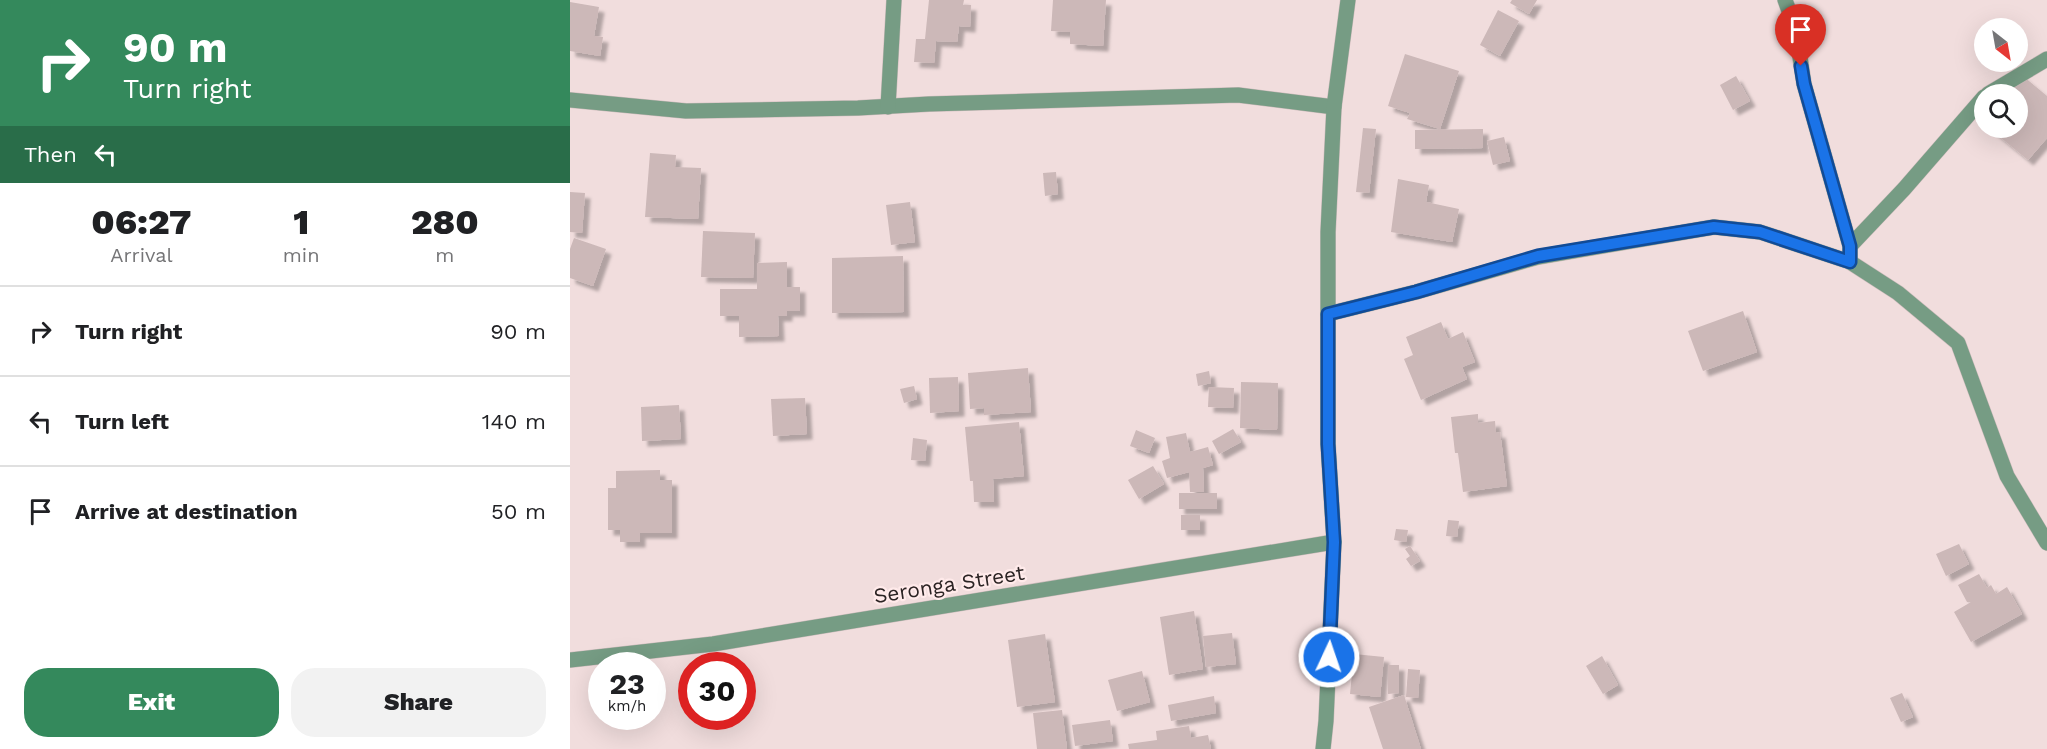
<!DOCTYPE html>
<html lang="en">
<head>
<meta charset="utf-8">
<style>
  :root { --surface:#fff; --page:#f2f2f2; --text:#202124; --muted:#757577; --line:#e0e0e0; --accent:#34895c }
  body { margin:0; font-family:"Work Sans",sans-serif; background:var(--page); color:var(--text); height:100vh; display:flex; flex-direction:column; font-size:22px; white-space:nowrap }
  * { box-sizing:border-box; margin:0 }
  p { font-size:20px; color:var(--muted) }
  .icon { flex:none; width:33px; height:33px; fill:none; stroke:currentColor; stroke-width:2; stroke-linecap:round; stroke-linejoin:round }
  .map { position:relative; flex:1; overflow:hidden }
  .sheet { display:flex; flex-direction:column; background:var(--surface); width:570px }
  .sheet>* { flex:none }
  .top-card { background:#34895c; color:#fff; overflow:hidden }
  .needle { width:39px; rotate:149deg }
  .tools { position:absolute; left:1404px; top:18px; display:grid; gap:12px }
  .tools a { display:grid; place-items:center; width:54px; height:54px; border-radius:50%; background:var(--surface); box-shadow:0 6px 24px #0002; font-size:30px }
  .speed { position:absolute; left:18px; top:652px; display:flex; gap:12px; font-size:30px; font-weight:700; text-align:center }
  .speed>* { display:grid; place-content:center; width:78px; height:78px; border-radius:50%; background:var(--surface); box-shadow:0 6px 24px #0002; line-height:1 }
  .speed small { font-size:15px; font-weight:400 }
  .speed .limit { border:9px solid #d22; background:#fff; color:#111 }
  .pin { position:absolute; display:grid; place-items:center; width:51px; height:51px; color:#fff; margin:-62px -26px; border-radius:50% 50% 50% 0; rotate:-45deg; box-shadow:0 0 6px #0007 }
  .pin .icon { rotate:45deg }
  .me { position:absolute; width:66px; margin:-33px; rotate:3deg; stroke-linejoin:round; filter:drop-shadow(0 0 4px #0008) }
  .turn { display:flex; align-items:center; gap:21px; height:126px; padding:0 24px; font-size:27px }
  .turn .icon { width:78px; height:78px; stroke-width:2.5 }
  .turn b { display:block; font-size:42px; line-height:51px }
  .then { display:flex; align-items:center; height:57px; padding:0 24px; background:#0003; gap:12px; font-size:22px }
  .eta { display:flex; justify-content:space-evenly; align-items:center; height:102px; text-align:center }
  .eta b { font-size:36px; font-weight:800; line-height:42px }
  .button { display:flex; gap:12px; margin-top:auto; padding:12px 24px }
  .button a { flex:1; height:69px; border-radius:24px; background:var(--accent); color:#fff; font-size:24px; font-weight:800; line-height:69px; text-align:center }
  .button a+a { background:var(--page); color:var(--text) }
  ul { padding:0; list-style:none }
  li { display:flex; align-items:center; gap:18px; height:90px; padding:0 24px; border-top:2px solid var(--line) }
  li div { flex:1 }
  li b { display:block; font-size:22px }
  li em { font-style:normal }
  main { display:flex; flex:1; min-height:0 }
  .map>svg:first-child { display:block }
  .building { fill:#ccb8b8; filter:url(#shadow) }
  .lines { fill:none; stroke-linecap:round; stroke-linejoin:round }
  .street-casing { stroke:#cdbcbc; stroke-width:16 }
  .street { stroke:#769c84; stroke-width:15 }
  .route-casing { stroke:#114b97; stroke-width:15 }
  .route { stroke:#1a73e8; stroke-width:10 }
  .labels { text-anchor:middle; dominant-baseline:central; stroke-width:4.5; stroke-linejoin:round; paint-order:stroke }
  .street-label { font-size:21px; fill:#2b2323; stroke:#ffeaea }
</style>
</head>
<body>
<main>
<section class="sheet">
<div class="top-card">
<div class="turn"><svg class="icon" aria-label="right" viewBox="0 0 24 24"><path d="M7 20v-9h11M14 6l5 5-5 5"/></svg><div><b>90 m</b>Turn right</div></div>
<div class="then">Then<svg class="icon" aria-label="left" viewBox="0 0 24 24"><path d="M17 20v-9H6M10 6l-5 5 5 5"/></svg></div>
</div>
<div class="eta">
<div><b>06:27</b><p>Arrival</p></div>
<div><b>1</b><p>min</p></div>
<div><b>280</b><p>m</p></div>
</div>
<ul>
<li><svg class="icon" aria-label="right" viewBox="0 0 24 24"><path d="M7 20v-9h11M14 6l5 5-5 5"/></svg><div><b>Turn right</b></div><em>90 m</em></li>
<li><svg class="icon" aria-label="left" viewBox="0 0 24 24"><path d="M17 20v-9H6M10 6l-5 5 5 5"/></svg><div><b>Turn left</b></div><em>140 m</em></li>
<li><svg class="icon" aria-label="arrive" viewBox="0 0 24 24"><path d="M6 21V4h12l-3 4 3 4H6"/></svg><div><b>Arrive at destination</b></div><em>50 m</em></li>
</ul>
<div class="button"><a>Exit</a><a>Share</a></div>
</section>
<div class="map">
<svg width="1477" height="749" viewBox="0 0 1477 749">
  <defs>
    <filter id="shadow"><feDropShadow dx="5.5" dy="5.5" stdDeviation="1.5" flood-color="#0004"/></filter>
  </defs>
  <rect width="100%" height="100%" fill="#f1dddd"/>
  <g class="building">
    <polygon points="359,0 394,0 393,5 401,5 400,27 389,26 387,42 366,41 364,63 344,62 346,39 355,39"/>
    <polygon points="483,0 536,0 533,46 500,44 500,32 481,31"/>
    <polygon points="942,0 967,0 959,14 940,3"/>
    <polygon points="0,2 29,7 24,36 33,37 30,56 0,51"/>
    <polygon points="928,10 949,21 930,56 910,45"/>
    <polygon points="835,54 889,71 870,129 837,119 840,113 818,106"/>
    <polygon points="1448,72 1477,96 1477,138 1458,160 1419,128 1448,128 1448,94 1430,94"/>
    <polygon points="1166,76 1180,101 1163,110 1150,85"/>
    <polygon points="793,128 806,129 799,193 786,192"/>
    <polygon points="913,129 913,148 845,149 845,130"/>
    <polygon points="934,137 940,161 923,165 917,141"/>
    <polygon points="80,153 106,155 105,167 131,168 128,219 75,217"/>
    <polygon points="486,172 488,194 475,196 473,173"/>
    <polygon points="828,179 859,185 856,202 889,209 882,242 821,232"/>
    <polygon points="0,192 15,193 12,233 0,232"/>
    <polygon points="340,202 345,242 321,245 316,205"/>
    <polygon points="133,231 185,233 183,278 131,277"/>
    <polygon points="4,238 36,249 23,286 0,278 0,249"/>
    <polygon points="333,256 334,312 262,313 262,258"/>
    <polygon points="217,262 217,287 230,287 230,311 217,311 217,316 208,316 209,336 169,337 169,316 150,316 150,289 187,289 187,263"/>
    <polygon points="1173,311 1187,352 1133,371 1118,331"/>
    <polygon points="871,322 878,339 893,332 905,362 892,367 897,379 851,400 834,359 843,355 836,337"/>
    <polygon points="458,368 461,412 414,415 414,408 400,409 398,373"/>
    <polygon points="639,371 641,383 628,386 626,374"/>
    <polygon points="388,377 389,411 360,413 359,378"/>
    <polygon points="671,382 708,383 707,430 670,428"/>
    <polygon points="344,386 347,399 334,403 330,389"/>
    <polygon points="639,387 664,388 663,408 638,407"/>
    <polygon points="235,398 237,434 203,436 201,399"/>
    <polygon points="109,405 111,439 72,441 71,407"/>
    <polygon points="908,414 908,423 925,421 926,433 930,432 937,486 893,492 888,453 885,453 881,417"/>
    <polygon points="449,422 454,476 423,479 424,502 404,502 403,481 400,481 395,427"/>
    <polygon points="663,429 671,442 649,454 642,441"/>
    <polygon points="566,430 585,438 579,453 560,446"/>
    <polygon points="616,433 620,452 638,447 643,465 633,468 634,492 620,492 619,472 597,478 592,461 600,458 596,437"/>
    <polygon points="343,438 357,440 355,461 341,460"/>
    <polygon points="583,466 594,484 569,499 558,480"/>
    <polygon points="90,470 90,480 102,480 102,533 70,533 70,542 50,542 50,530 38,530 38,488 46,488 46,471"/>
    <rect x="609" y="493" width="38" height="16"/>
    <rect x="611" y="515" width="19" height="15"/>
    <polygon points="878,520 889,521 887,537 876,536"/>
    <polygon points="826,529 838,530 836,542 824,540"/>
    <polygon points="1389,544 1399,564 1376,576 1366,554"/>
    <polygon points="840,546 850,561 841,566 836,559 840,556 835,549"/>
    <polygon points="1409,574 1417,588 1421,585 1426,594 1437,587 1452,614 1401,642 1384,612 1401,602 1397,602 1388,585"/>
    <polygon points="624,611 633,669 599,675 590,617"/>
    <polygon points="662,633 666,664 636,667 633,636"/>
    <polygon points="475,634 485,702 447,707 438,640"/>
    <polygon points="784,654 814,657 810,697 780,694"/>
    <polygon points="1032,656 1048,685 1033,694 1016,666"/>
    <polygon points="818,665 829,665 829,693 818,694"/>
    <polygon points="838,669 850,670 848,698 836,697"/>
    <polygon points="572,671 580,702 547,711 538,680"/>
    <polygon points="1332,693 1343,717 1331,722 1320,698"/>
    <polygon points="834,695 851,749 813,749 799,707"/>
    <polygon points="644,696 646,713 601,721 598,705"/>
    <polygon points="492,710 497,749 467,749 463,713"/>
    <polygon points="540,720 543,741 505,746 502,725"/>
    <polygon points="619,726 621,738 638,735 641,749 559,749 558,744 587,740 586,731"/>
  </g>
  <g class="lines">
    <defs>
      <g id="street">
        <polyline points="1215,0 1226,30 1234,84 1280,246 1280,262"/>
        <polyline points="1418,94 1477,59"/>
        <polyline points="0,100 116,111 288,108 359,104 668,95 764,107"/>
        <polyline points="318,107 324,0"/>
        <polyline points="1280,246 1334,189 1414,97"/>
        <polyline points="758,314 846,292 968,257 1144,227 1190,232 1280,262 1328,293 1388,343 1437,476 1477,543"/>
        <polyline points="0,660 143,644 764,542"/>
        <polyline points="753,749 756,721 764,542 758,444 758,232 764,107 778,0"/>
      </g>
    </defs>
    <use href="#street" class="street-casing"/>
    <use href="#street" class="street"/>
  </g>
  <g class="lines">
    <defs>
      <polyline id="route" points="759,657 764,542 758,444 758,314 846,292 968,256 1144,227 1190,232 1280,262 1280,246 1234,84 1231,66"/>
    </defs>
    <use href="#route" class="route-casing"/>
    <use href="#route" class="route"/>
  </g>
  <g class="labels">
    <g class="street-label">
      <text transform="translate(379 584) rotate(-9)">Seronga Street</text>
    </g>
  </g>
</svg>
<div class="tools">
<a><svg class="needle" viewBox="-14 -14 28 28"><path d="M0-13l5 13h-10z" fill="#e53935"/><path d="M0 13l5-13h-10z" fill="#757577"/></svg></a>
<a><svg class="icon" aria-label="search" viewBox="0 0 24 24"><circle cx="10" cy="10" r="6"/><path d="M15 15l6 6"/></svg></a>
</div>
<div class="speed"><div>23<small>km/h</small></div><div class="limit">30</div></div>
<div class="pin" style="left:1231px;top:66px;background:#d93025"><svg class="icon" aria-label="arrive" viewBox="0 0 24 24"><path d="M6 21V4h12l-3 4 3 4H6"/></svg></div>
<svg class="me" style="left:759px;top:657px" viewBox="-20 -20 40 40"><circle r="17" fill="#1a73e8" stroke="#fff" stroke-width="3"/><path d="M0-11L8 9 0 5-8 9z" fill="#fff"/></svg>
</div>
</main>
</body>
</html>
